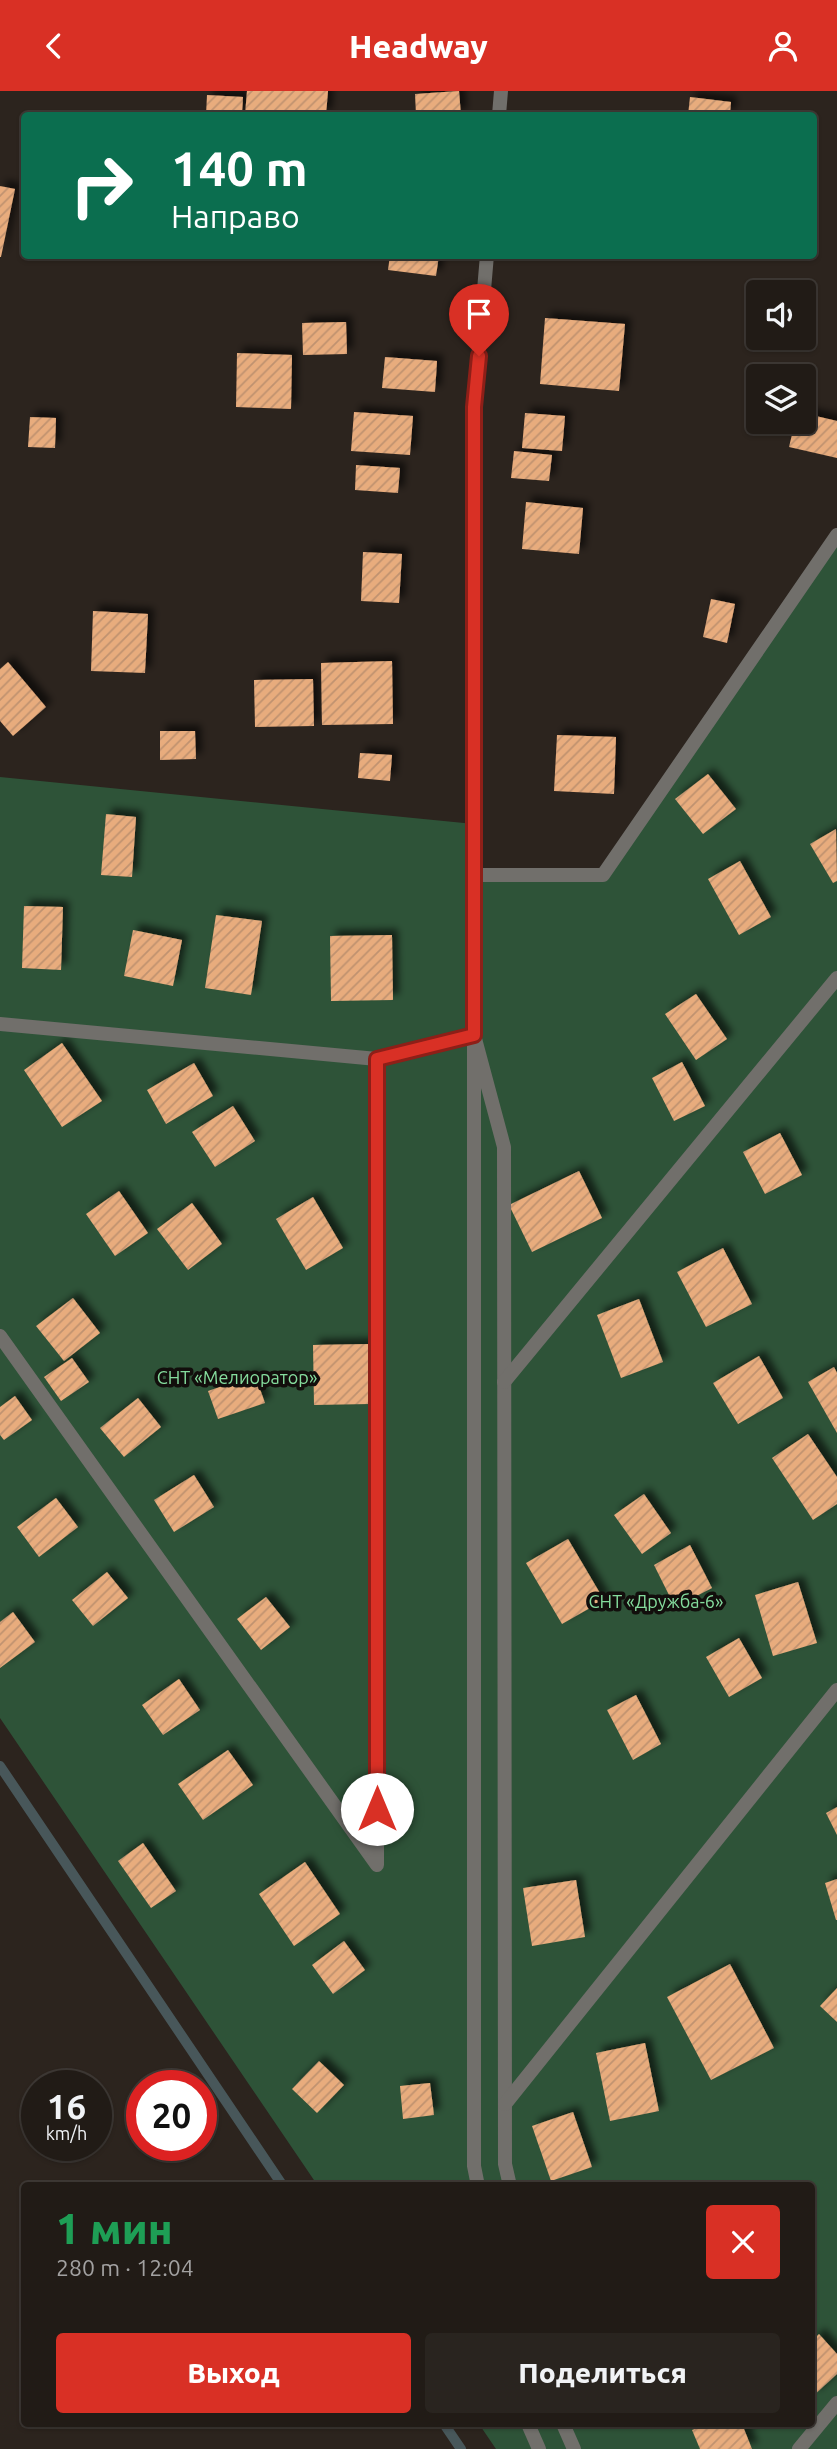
<!DOCTYPE html>
<html lang="ru">
<head>
<meta charset="utf-8">
<style>
  :root { --surface:#211b16; --page:#29241f; --text:#f1f3f6; --muted:#a2a1a1; --line:#3e3935; --accent:#d93025 }
  body { margin:0; font-family:Ubuntu,sans-serif; background:var(--page); color:var(--text); height:100vh; display:flex; flex-direction:column; font-size:26px; white-space:nowrap }
  * { box-sizing:border-box; margin:0 }
  p { font-size:23px; color:var(--muted) }
  .icon { flex:none; width:38px; height:38px; fill:none; stroke:currentColor; stroke-width:2; stroke-linecap:round; stroke-linejoin:round }
  .map { position:relative; flex:1; overflow:hidden }
  .side { position:absolute; left:21px; top:2091px; width:794px; height:245px; display:flex; flex-direction:column; background:var(--surface); border-radius:7px; box-shadow:0 2px 5px #0004,0 0 0 2px var(--line) }
  .side>* { flex:none }
  .banner { position:absolute; left:21px; top:21px; width:796px; height:147px; border-radius:7px; box-shadow:0 2px 5px #0004,0 0 0 2px var(--line); background:#0b6e4f; color:#fff; overflow:hidden }
  .controls { position:absolute; left:746px; top:189px; display:grid; gap:14px }
  .controls a { display:grid; place-items:center; width:70px; height:70px; border-radius:7px; background:var(--surface); box-shadow:0 2px 5px #0004,0 0 0 2px var(--line); font-size:35px }
  .speed { position:absolute; left:21px; top:1979px; display:flex; gap:14px; font-size:35px; font-weight:700; text-align:center }
  .speed>* { display:grid; place-content:center; width:91px; height:91px; border-radius:50%; background:var(--surface); box-shadow:0 2px 5px #0004,0 0 0 2px var(--line); line-height:1 }
  .speed small { font-size:18px; font-weight:400 }
  .speed .limit { border:10px solid #d22; background:#fff; color:#111 }
  .pin { position:absolute; display:grid; place-items:center; width:60px; height:60px; color:#fff; margin:-72px -30px; border-radius:50% 50% 50% 0; rotate:-45deg; box-shadow:0 0 7px #0007 }
  .pin .icon { rotate:45deg }
  .me { position:absolute; width:77px; margin:-38px; rotate:0deg; stroke-linejoin:round; filter:drop-shadow(0 0 5px #0008) }
  .turn { display:flex; align-items:center; gap:24px; height:147px; padding:0 35px; font-size:32px }
  .turn .icon { width:91px; height:91px; stroke-width:2.5 }
  .turn b { display:block; font-size:49px; line-height:60px }
  .round { display:grid; place-items:center; flex:none; width:74px; height:74px; border-radius:7px; background:var(--page) }
  .overview { display:flex; align-items:center; justify-content:space-between; height:119px; padding:0 35px }
  h1 { font-size:42px; font-weight:800; line-height:52px; color:#1e9e55 }
  .action { display:flex; gap:14px; margin-top:auto; padding:14px 35px }
  .action a { flex:1; height:80px; border-radius:7px; background:var(--accent); color:#fff; font-size:28px; font-weight:800; line-height:80px; text-align:center }
  .action a+a { background:var(--page); color:var(--text) }
  header { display:flex; justify-content:space-between; align-items:center; height:91px; padding:0 35px; background:var(--accent); color:#fff; font-size:32px; font-weight:800 }
  .map>svg:first-child { display:block }
  .garden { fill:#2e5338 }
  .lines { fill:none; stroke-linecap:round; stroke-linejoin:round }
  .stream { stroke:#48575a; stroke-width:10 }
  .building { fill:url(#building-hatch); filter:url(#shadow) }
  .service { stroke:#716f6b; stroke-width:14 }
  .minor { stroke:#716f6b; stroke-width:14 }
  .route-casing { stroke:#8d1f18; stroke-width:18 }
  .route { stroke:#d93025; stroke-width:12 }
  .labels { text-anchor:middle; dominant-baseline:central; stroke-width:7; stroke-linejoin:round; paint-order:stroke }
  .park-label { font-size:18px; fill:#85dc9d; stroke:#120e0c }
</style>
</head>
<body>
<header><svg class="icon" aria-label="back" viewBox="0 0 24 24"><path d="M15 5l-7 7 7 7"/></svg>Headway<svg class="icon" aria-label="person" viewBox="0 0 24 24"><circle cx="12" cy="8" r="4"/><path d="M4 21q1-7 8-7t8 7"/></svg></header>
<div class="map">
<svg width="837" height="2358" viewBox="0 0 837 2358">
  <defs>
    <pattern id="building-hatch" width="6" height="6" patternUnits="userSpaceOnUse" patternTransform="scale(1.75)"><rect width="6" height="6" fill="#e8ac7d"/><path d="M-1 1l2-2M0 6l6-6M5 7l2-2" fill="none" stroke="#c0926f"/></pattern>
    <filter id="shadow"><feDropShadow dx="6" dy="-6" stdDeviation="3.5" flood-color="#0009"/></filter>
  </defs>
  <rect width="100%" height="100%" fill="#2c241e"/>
  <polygon class="garden" points="837,444 837,2358 496,2358 479,2333 812,2333 812,2095 318,2095 0,1627 0,686 474,733 475,784 603,784"/>
  <g class="lines">
    <g class="stream">
      <polyline points="0,1675 283,2095"/>
      <polyline points="444,2333 461,2358"/>
    </g>
  </g>
  <g class="building">
    <polygon points="247,0 328,0 326,24 245,24"/>
    <polygon points="459,0 461,24 416,24 415,3"/>
    <polygon points="207,4 243,6 242,24 206,24"/>
    <polygon points="690,6 731,11 730,24 688,24"/>
    <polygon points="0,95 15,98 1,166 0,166"/>
    <polygon points="390,164 439,164 436,185 388,179"/>
    <polygon points="545,227 625,233 619,300 540,293"/>
    <polygon points="346,231 347,263 303,264 302,232"/>
    <polygon points="237,262 292,264 291,318 236,316"/>
    <polygon points="385,266 437,270 435,301 382,297"/>
    <polygon points="354,321 413,325 410,364 351,360"/>
    <polygon points="525,322 565,325 562,360 522,357"/>
    <polygon points="803,322 837,330 837,367 789,356 795,331 803,331"/>
    <polygon points="30,326 56,327 55,357 28,356"/>
    <polygon points="514,360 552,364 549,390 511,387"/>
    <polygon points="356,374 400,377 398,402 355,399"/>
    <polygon points="526,411 583,417 579,463 522,458"/>
    <polygon points="363,461 402,463 399,512 361,510"/>
    <polygon points="711,508 735,513 727,552 703,546"/>
    <polygon points="93,520 148,523 145,582 91,580"/>
    <polygon points="392,570 393,633 322,634 321,572"/>
    <polygon points="8,571 46,616 13,645 0,630 0,578"/>
    <polygon points="313,588 314,635 255,636 254,589"/>
    <polygon points="160,640 195,640 196,668 160,669"/>
    <polygon points="557,644 616,646 614,703 554,700"/>
    <polygon points="360,662 392,664 390,690 358,687"/>
    <polygon points="708,683 736,718 703,743 675,708"/>
    <polygon points="106,723 136,726 132,786 101,784"/>
    <polygon points="836,738 837,790 833,792 810,753"/>
    <polygon points="740,770 771,826 739,844 708,788"/>
    <polygon points="24,815 63,816 61,879 22,877"/>
    <polygon points="216,824 262,830 251,904 205,897"/>
    <polygon points="133,839 182,849 173,895 124,885"/>
    <polygon points="392,844 393,909 331,910 330,845"/>
    <polygon points="696,903 727,948 696,969 665,923"/>
    <polygon points="62,952 102,1010 62,1036 24,979"/>
    <polygon points="682,971 705,1015 674,1030 652,987"/>
    <polygon points="194,972 213,1005 166,1033 147,999"/>
    <polygon points="233,1015 255,1050 215,1076 192,1041"/>
    <polygon points="780,1042 802,1084 765,1103 743,1061"/>
    <polygon points="579,1080 602,1127 532,1161 509,1114"/>
    <polygon points="119,1100 148,1142 115,1165 86,1123"/>
    <polygon points="313,1106 343,1157 306,1179 276,1128"/>
    <polygon points="192,1112 222,1153 188,1179 157,1138"/>
    <polygon points="723,1157 752,1213 706,1236 677,1181"/>
    <polygon points="73,1207 100,1242 64,1270 36,1235"/>
    <polygon points="639,1208 663,1271 621,1287 597,1224"/>
    <polygon points="369,1253 370,1313 314,1314 313,1254"/>
    <polygon points="759,1265 783,1307 738,1333 713,1292"/>
    <polygon points="72,1267 89,1291 61,1310 44,1286"/>
    <polygon points="834,1276 837,1282 837,1342 808,1291"/>
    <polygon points="255,1284 265,1312 218,1328 208,1300"/>
    <polygon points="15,1305 32,1329 4,1349 0,1344 0,1316"/>
    <polygon points="138,1307 161,1336 124,1366 100,1337"/>
    <polygon points="808,1343 837,1386 837,1413 813,1429 772,1367"/>
    <polygon points="194,1384 214,1416 174,1441 154,1409"/>
    <polygon points="644,1403 671,1442 642,1463 614,1424"/>
    <polygon points="56,1407 78,1436 39,1466 17,1436"/>
    <polygon points="568,1448 604,1509 562,1533 526,1472"/>
    <polygon points="690,1454 712,1497 675,1516 654,1474"/>
    <polygon points="107,1481 128,1507 93,1535 72,1509"/>
    <polygon points="798,1491 817,1552 773,1565 755,1504"/>
    <polygon points="266,1506 290,1536 261,1559 237,1528"/>
    <polygon points="13,1521 35,1551 0,1577 0,1531"/>
    <polygon points="739,1547 762,1587 729,1606 706,1566"/>
    <polygon points="179,1588 200,1619 163,1644 142,1614"/>
    <polygon points="636,1604 661,1653 633,1669 607,1619"/>
    <polygon points="228,1659 253,1694 203,1729 178,1693"/>
    <polygon points="837,1716 837,1744 826,1722"/>
    <polygon points="143,1752 176,1800 151,1817 118,1770"/>
    <polygon points="305,1771 340,1823 294,1855 259,1803"/>
    <polygon points="837,1788 837,1829 836,1829 825,1792"/>
    <polygon points="576,1789 585,1846 532,1855 523,1797"/>
    <polygon points="344,1850 365,1879 333,1903 312,1874"/>
    <polygon points="730,1873 774,1957 711,1989 667,1906"/>
    <polygon points="837,1897 837,1931 820,1915"/>
    <polygon points="645,1952 659,2020 610,2030 596,1962"/>
    <polygon points="319,1970 344,1994 317,2022 292,1998"/>
    <polygon points="430,1992 434,2024 403,2028 400,1995"/>
    <polygon points="573,2021 592,2076 551,2090 532,2035"/>
    <polygon points="819,2243 837,2263 837,2283 812,2306 812,2250"/>
    <polygon points="707,2333 742,2333 752,2358 700,2358 692,2339"/>
  </g>
  <g class="lines">
    <g class="service">
      <polyline points="475,784 603,784 837,444"/>
      <polyline points="0,933 377,968 474,944 504,1056 505,2073 510,2095"/>
      <polyline points="0,1245 377,1774 377,968"/>
      <polyline points="504,1291 837,887"/>
      <polyline points="505,2013 837,1599"/>
      <polyline points="563,2333 574,2358"/>
      <polyline points="799,2358 837,2312"/>
    </g>
    <g class="minor">
      <polyline points="499,24 501,0"/>
      <polyline points="478,2095 474,2075 474,316 487,164"/>
      <polyline points="528,2333 539,2358"/>
    </g>
  </g>
  <g class="lines">
    <defs>
      <polyline id="route" points="377,1718 377,968 474,944 474,316 479,265"/>
    </defs>
    <use href="#route" class="route-casing"/>
    <use href="#route" class="route"/>
  </g>
  <g class="labels">
    <g class="park-label">
      <text x="237" y="1286">СНТ «Мелиоратор»</text>
      <text x="656" y="1510">СНТ «Дружба-6»</text>
    </g>
  </g>
</svg>
<div class="controls">
<a><svg class="icon" aria-label="sound" viewBox="0 0 24 24"><path d="M4 9h4l5-4v14l-5-4H4zM17 9q2 3 0 6"/></svg></a>
<a><svg class="icon" aria-label="layers" viewBox="0 0 24 24"><path d="M12 4l9 5-9 5-9-5zM3 14l9 5 9-5"/></svg></a>
</div>
<div class="speed"><div>16<small>km/h</small></div><div class="limit">20</div></div>
<div class="pin" style="left:479px;top:265px;background:#d93025"><svg class="icon" aria-label="arrive" viewBox="0 0 24 24"><path d="M6 21V4h12l-3 4 3 4H6"/></svg></div>
<svg class="me" style="left:377px;top:1718px" viewBox="-20 -20 40 40"><circle r="19" fill="#fff"/><path d="M0-13L10 11 0 6-10 11z" fill="#d93025"/></svg>
<div class="banner">
<div class="turn"><svg class="icon" aria-label="right" viewBox="0 0 24 24"><path d="M7 20v-9h11M14 6l5 5-5 5"/></svg><div><b>140 m</b>Направо</div></div>
</div>
<section class="side">
<div class="overview"><div><h1>1 мин</h1><p>280 m · 12:04</p></div><a class="round" style="background:#d93025;color:#fff"><svg class="icon" aria-label="close" viewBox="0 0 24 24"><path d="M6 6l12 12M18 6L6 18"/></svg></a></div>
<div class="action"><a>Выход</a><a>Поделиться</a></div>
</section>
</div>
</body>
</html>
